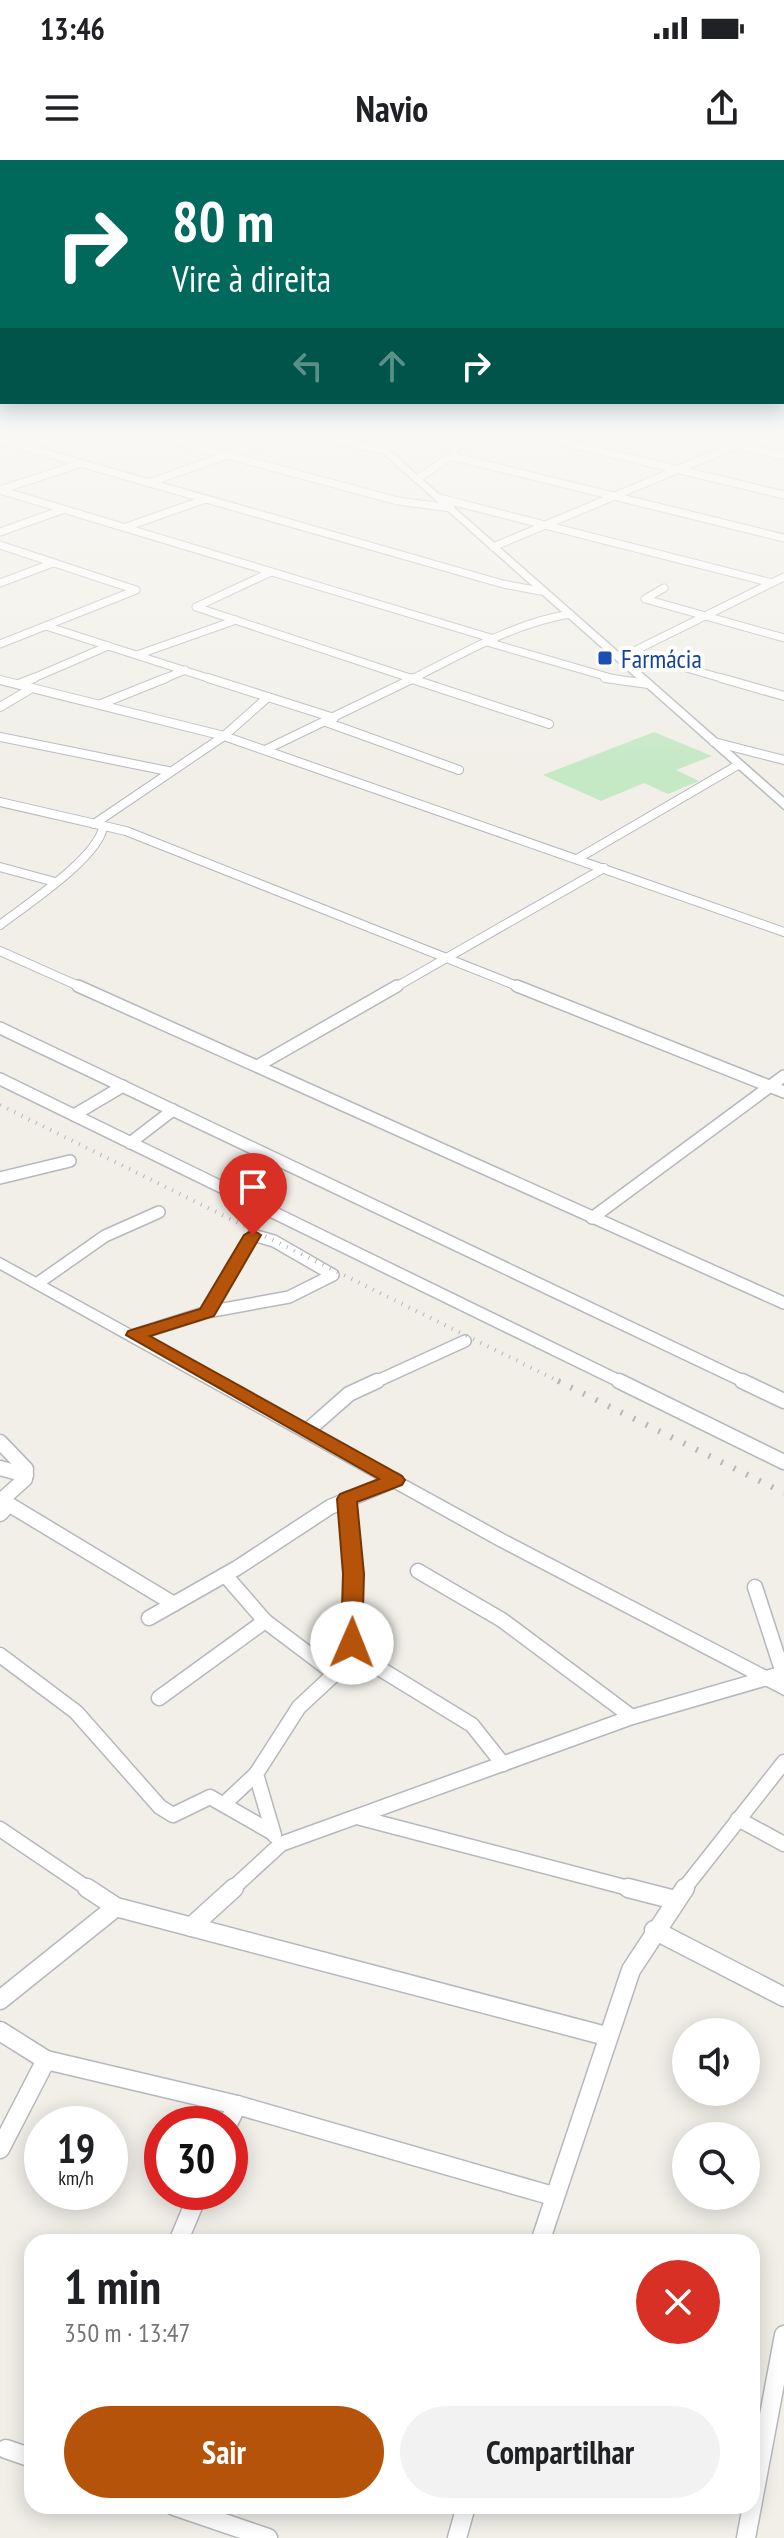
<!DOCTYPE html>
<html lang="pt">
<head>
<meta charset="utf-8">
<style>
  :root { --surface:#fff; --page:#f2f2f2; --text:#202124; --muted:#757577; --accent:#b45309 }
  body { margin:0; font-family:"PT Sans Narrow",sans-serif; background:var(--page); color:var(--text); height:100vh; display:flex; flex-direction:column; font-size:30px; white-space:nowrap }
  * { box-sizing:border-box; margin:0 }
  p { font-size:26px; color:var(--muted) }
  .icon { flex:none; width:44px; height:44px; fill:none; stroke:currentColor; stroke-width:2; stroke-linecap:round; stroke-linejoin:round }
  .map { position:relative; flex:1; overflow:hidden }
  .side { position:absolute; left:24px; top:2074px; width:736px; height:280px; display:flex; flex-direction:column; background:var(--surface); border-radius:24px; box-shadow:0 4px 20px #0003 }
  .side>* { flex:none }
  .hud { position:absolute; left:0px; top:0px; width:784px; height:244px; box-shadow:0 4px 20px #0003; background:#00695c; color:#fff; overflow:hidden }
  .tools { position:absolute; left:672px; top:1858px; display:grid; gap:16px }
  .tools a { display:grid; place-items:center; width:88px; height:88px; border-radius:50%; background:var(--surface); box-shadow:0 4px 20px #0003; font-size:40px }
  .speed { position:absolute; left:24px; top:1946px; display:flex; gap:16px; font-size:40px; font-weight:700; text-align:center }
  .speed>* { display:grid; place-content:center; width:104px; height:104px; border-radius:50%; background:var(--surface); box-shadow:0 4px 20px #0003; line-height:1 }
  .speed small { font-size:20px; font-weight:400 }
  .speed .limit { border:12px solid #d22; background:#fff; color:#111 }
  .pin { position:absolute; display:grid; place-items:center; width:68px; height:68px; color:#fff; margin:-82px -34px; border-radius:50% 50% 50% 0; rotate:-45deg; box-shadow:0 0 8px #0007 }
  .pin .icon { rotate:45deg }
  .me { position:absolute; width:88px; margin:-44px; rotate:1deg; stroke-linejoin:round; filter:drop-shadow(0 0 6px #0008) }
  .turn { display:flex; align-items:center; gap:28px; height:168px; padding:0 40px; font-size:36px }
  .turn .icon { width:104px; height:104px; stroke-width:2.5 }
  .turn b { display:block; font-size:56px; line-height:68px }
  .lanes { display:flex; align-items:center; height:76px; padding:0 40px; background:#0003; justify-content:center; gap:40px; direction:ltr }
  .lanes .off { opacity:.35 }
  .round { display:grid; place-items:center; flex:none; width:84px; height:84px; border-radius:42px; background:var(--page) }
  .overview { display:flex; align-items:center; justify-content:space-between; height:136px; padding:0 40px }
  h1 { font-size:48px; font-weight:600; line-height:60px }
  .button { display:flex; gap:16px; margin-top:auto; padding:16px 40px }
  .button a { flex:1; height:92px; border-radius:48px; background:var(--accent); color:#fff; font-size:32px; font-weight:600; line-height:92px; text-align:center }
  .button a+a { background:var(--page); color:var(--text) }
  .status { display:flex; justify-content:space-between; align-items:center; height:56px; padding:0 40px; background:var(--surface); direction:ltr }
  .status svg { height:22px; fill:currentColor }
  header { display:flex; justify-content:space-between; align-items:center; height:104px; padding:0 40px; background:var(--surface); font-size:36px; font-weight:600 }
  .map>svg:first-child { display:block }
  .green { fill:#c5e8c5 }
  .lines { fill:none; stroke-linecap:round; stroke-linejoin:round }
  .minor-far4-casing { stroke:#b5b8bc; stroke-width:9 }
  .minor-far3-casing { stroke:#b5b8bc; stroke-width:10 }
  .minor-far2-casing { stroke:#b5b8bc; stroke-width:14 }
  .minor-far1-casing { stroke:#b5b8bc; stroke-width:17 }
  .minor-casing { stroke:#b5b8bc; stroke-width:21 }
  .tertiary-casing { stroke:#b5b8bc; stroke-width:3 }
  .secondary-casing { stroke:#b6babf; stroke-width:3 }
  .minor-far4 { stroke:#fff; stroke-width:7 }
  .minor-far3 { stroke:#fff; stroke-width:8 }
  .minor-far2 { stroke:#fff; stroke-width:11 }
  .minor-far1 { stroke:#fff; stroke-width:14 }
  .minor { stroke:#fff; stroke-width:18 }
  .tertiary { fill:#fff; fill-rule:evenodd }
  .secondary { fill:#fff; fill-rule:evenodd }
  .rail-far1 { stroke:#b6b7b8; stroke-width:4; stroke-dasharray:1 7; stroke-linecap:butt }
  .rail { stroke:#b6b7b8; stroke-width:6; stroke-dasharray:2 12; stroke-linecap:butt }
  .route { fill:#b45309; stroke:#753606; stroke-width:2 }
  .transit-dot { fill:#1a4fb4; stroke:#fff; stroke-width:3 }
  .labels { text-anchor:middle; dominant-baseline:central; stroke-width:8; stroke-linejoin:round; paint-order:stroke }
  .far-transit-label { font-size:26px; fill:#164399; stroke:#fff; text-anchor:start }
</style>
</head>
<body>
<div class="status"><b>13:46</b><svg viewBox="0 0 49 12"><path d="M0 12V9h3v3zM5 12V6h3v6zM10 12V3h3v9zM15 12V0h3v12zM26 1h20v11H26zM47 4h2v5h-2z"/></svg></div>
<header><svg class="icon" aria-label="menu" viewBox="0 0 24 24"><path d="M4 6h16M4 12h16M4 18h16"/></svg>Navio<svg class="icon" aria-label="share" viewBox="0 0 24 24"><path d="M12 15V3M7 8l5-5 5 5M5 13v7h14v-7"/></svg></header>
<div class="map">
<svg width="784" height="2378" viewBox="0 0 784 2378">
  <rect width="100%" height="100%" fill="#f1efe8"/>
  <polygon class="green" points="654,572 712,596 676,610 699,621 668,634 644,623 601,641 543,615"/>
  <g class="lines">
    <defs>
      <g id="minor-far4">
        <polyline points="163,278 398,341 451,348"/>
        <polyline points="326,278 383,290"/>
        <polyline points="546,278 784,335"/>
        <polyline points="707,278 784,296"/>
        <polyline points="0,280 503,424 540,431"/>
        <polyline points="27,288 57,278"/>
        <polyline points="451,296 784,378"/>
        <polyline points="417,319 451,296 463,278"/>
        <polyline points="148,323 276,278"/>
        <polyline points="0,330 494,479"/>
        <polyline points="0,330 82,303"/>
        <polyline points="439,338 772,423"/>
        <polyline points="126,367 206,339"/>
        <polyline points="0,372 62,350"/>
        <polyline points="0,385 136,430 0,484"/>
        <polyline points="493,387 753,278"/>
        <polyline points="271,412 196,447 416,520"/>
        <polyline points="0,423 53,403"/>
        <polyline points="664,428 645,439 784,478"/>
        <polyline points="46,466 214,520"/>
        <polyline points="487,482 618,520"/>
        <polyline points="631,492 728,520"/>
        <polyline points="137,495 236,460"/>
        <polyline points="620,498 784,417"/>
        <polyline points="29,520 108,486"/>
        <polyline points="161,520 185,510"/>
        <path d="M410,520C461,495 513,463 570,454"/>
      </g>
      <g id="minor-far3">
        <polyline points="208,518 334,558"/>
        <polyline points="409,518 549,564"/>
        <polyline points="605,518 648,524"/>
        <polyline points="721,518 784,536"/>
        <polyline points="0,520 224,576 784,772"/>
        <polyline points="19,524 34,518"/>
        <polyline points="101,544 166,518"/>
        <polyline points="0,547 32,528"/>
        <polyline points="326,562 459,610"/>
        <polyline points="0,577 168,611"/>
        <polyline points="714,582 784,600"/>
        <polyline points="265,590 414,518"/>
        <polyline points="0,642 126,671 522,828"/>
        <polyline points="94,664 224,576 268,537"/>
        <polyline points="577,699 738,605"/>
        <polyline points="0,707 55,722"/>
        <path d="M0,765C26,745 98,698 103,667"/>
        <polyline points="0,791 83,828"/>
        <polyline points="394,828 604,708"/>
      </g>
      <g id="minor-far2">
        <polyline points="78,826 784,1143"/>
        <polyline points="517,826 784,932"/>
        <polyline points="0,868 747,1223"/>
        <polyline points="259,905 397,826"/>
        <polyline points="0,919 623,1223"/>
        <polyline points="74,955 123,926"/>
        <polyline points="130,983 173,950"/>
        <polyline points="0,1018 70,1001"/>
        <polyline points="592,1058 784,916"/>
        <polygon points="253,1075 274,1081 333,1115 289,1137 207,1152"/>
        <polyline points="38,1123 105,1076 159,1052"/>
        <polyline points="135,1175 207,1152"/>
        <polyline points="373,1223 465,1181"/>
      </g>
      <g id="minor-far1">
        <polyline points="619,1221 784,1302"/>
        <polyline points="742,1221 784,1241"/>
        <polyline points="307,1271 349,1234 377,1221"/>
        <polyline points="0,1282 26,1309 25,1319 6,1336 5,1349 0,1354"/>
        <polyline points="0,1308 26,1315"/>
        <polyline points="347,1339 353,1414 352,1483 356,1494 472,1565 503,1604"/>
        <polyline points="5,1342 174,1444"/>
        <polyline points="418,1411 502,1460 632,1557"/>
        <polyline points="225,1415 265,1461 334,1513"/>
        <polyline points="755,1427 783,1513"/>
        <polyline points="149,1458 237,1408 330,1347 395,1320"/>
        <polyline points="0,1495 76,1552 160,1647 173,1655 210,1637 273,1673"/>
        <polyline points="159,1538 265,1461"/>
        <polyline points="224,1644 256,1614"/>
        <polyline points="357,1657 636,1730"/>
        <polyline points="738,1659 784,1684"/>
        <polyline points="0,1669 90,1730"/>
        <polyline points="274,1675 256,1614 299,1547 356,1494"/>
        <polyline points="231,1730 281,1684 632,1557 784,1513"/>
        <polyline points="683,1730 784,1602"/>
      </g>
      <g id="minor">
        <polyline points="87,1728 116,1747 606,1876"/>
        <polyline points="628,1728 675,1740"/>
        <polyline points="191,1767 234,1728"/>
        <polyline points="654,1770 784,1837"/>
        <polyline points="0,1840 116,1747"/>
        <polyline points="0,1871 46,1900 237,1945 553,2036"/>
        <polyline points="228,1964 237,1945"/>
        <polyline points="0,1989 46,1900"/>
        <polyline points="178,2082 199,2032"/>
        <polyline points="540,2082 631,1810 685,1728"/>
        <polyline points="6,2289 32,2298"/>
        <polyline points="174,2346 268,2378"/>
        <polyline points="457,2378 466,2346"/>
        <polyline points="746,2378 784,2175"/>
      </g>
      <polygon id="tertiary" points="0,1098 507,1376 784,1520 784,1535 495,1384 0,1109"/>
      <polygon id="secondary" points="366,278 375,278 784,638 784,649"/>
    </defs>
    <use href="#minor-far4" class="minor-far4-casing"/>
    <use href="#minor-far3" class="minor-far3-casing"/>
    <use href="#minor-far2" class="minor-far2-casing"/>
    <use href="#minor-far1" class="minor-far1-casing"/>
    <use href="#minor" class="minor-casing"/>
    <use href="#tertiary" class="tertiary-casing"/>
    <use href="#secondary" class="secondary-casing"/>
    <use href="#minor-far4" class="minor-far4"/>
    <use href="#minor-far3" class="minor-far3"/>
    <use href="#minor-far2" class="minor-far2"/>
    <use href="#minor-far1" class="minor-far1"/>
    <use href="#minor" class="minor"/>
    <use href="#tertiary" class="tertiary"/>
    <use href="#secondary" class="secondary"/>
    <polyline class="rail-far1" points="0,945 562,1223"/>
    <polyline class="rail" points="558,1221 784,1333"/>
  </g>
  <linearGradient id="sky" x2="0" y2="1"><stop stop-color="#8fc3f1"/><stop offset="0.45" stop-color="#f9f8f5"/><stop offset="1" stop-color="#f9f8f5" stop-opacity="0"/></linearGradient>
  <rect width="784" height="611" fill="url(#sky)"/>
  <polygon class="route" points="253,1070 261,1075 214,1156 150,1176 402,1316 405,1320 402,1325 357,1342 364,1414 362,1483 352,1490 341,1483 343,1414 337,1339 340,1334 379,1319 126,1175 128,1171 200,1149 244,1075"/>
  <rect class="transit-dot" x="597" y="490" width="16" height="16" rx="4"/>
  <g class="labels">
    <g class="far-transit-label">
      <text x="621" y="498">Farmácia</text>
    </g>
  </g>
</svg>
<div class="tools">
<a><svg class="icon" aria-label="sound" viewBox="0 0 24 24"><path d="M4 9h4l5-4v14l-5-4H4zM17 9q2 3 0 6"/></svg></a>
<a><svg class="icon" aria-label="search" viewBox="0 0 24 24"><circle cx="10" cy="10" r="6"/><path d="M15 15l6 6"/></svg></a>
</div>
<div class="speed"><div>19<small>km/h</small></div><div class="limit">30</div></div>
<div class="pin" style="left:253px;top:1075px;background:#d93025"><svg class="icon" aria-label="arrive" viewBox="0 0 24 24"><path d="M6 21V4h12l-3 4 3 4H6"/></svg></div>
<svg class="me" style="left:352px;top:1483px" viewBox="-20 -20 40 40"><circle r="19" fill="#fff"/><path d="M0-13L10 11 0 6-10 11z" fill="#b45309"/></svg>
<div class="hud">
<div class="turn"><svg class="icon" aria-label="right" viewBox="0 0 24 24"><path d="M7 20v-9h11M14 6l5 5-5 5"/></svg><div><b>80 m</b>Vire à direita</div></div>
<div class="lanes"><svg class="icon off" aria-label="left" viewBox="0 0 24 24"><path d="M17 20v-9H6M10 6l-5 5 5 5"/></svg><svg class="icon off" aria-label="ahead" viewBox="0 0 24 24"><path d="M12 20V5M6 11l6-6 6 6"/></svg><svg class="icon" aria-label="right" viewBox="0 0 24 24"><path d="M7 20v-9h11M14 6l5 5-5 5"/></svg></div>
</div>
<section class="side">
<div class="overview"><div><h1>1 min</h1><p>350 m · 13:47</p></div><a class="round" style="background:#d93025;color:#fff"><svg class="icon" aria-label="close" viewBox="0 0 24 24"><path d="M6 6l12 12M18 6L6 18"/></svg></a></div>
<div class="button"><a>Sair</a><a>Compartilhar</a></div>
</section>
</div>
</body>
</html>
